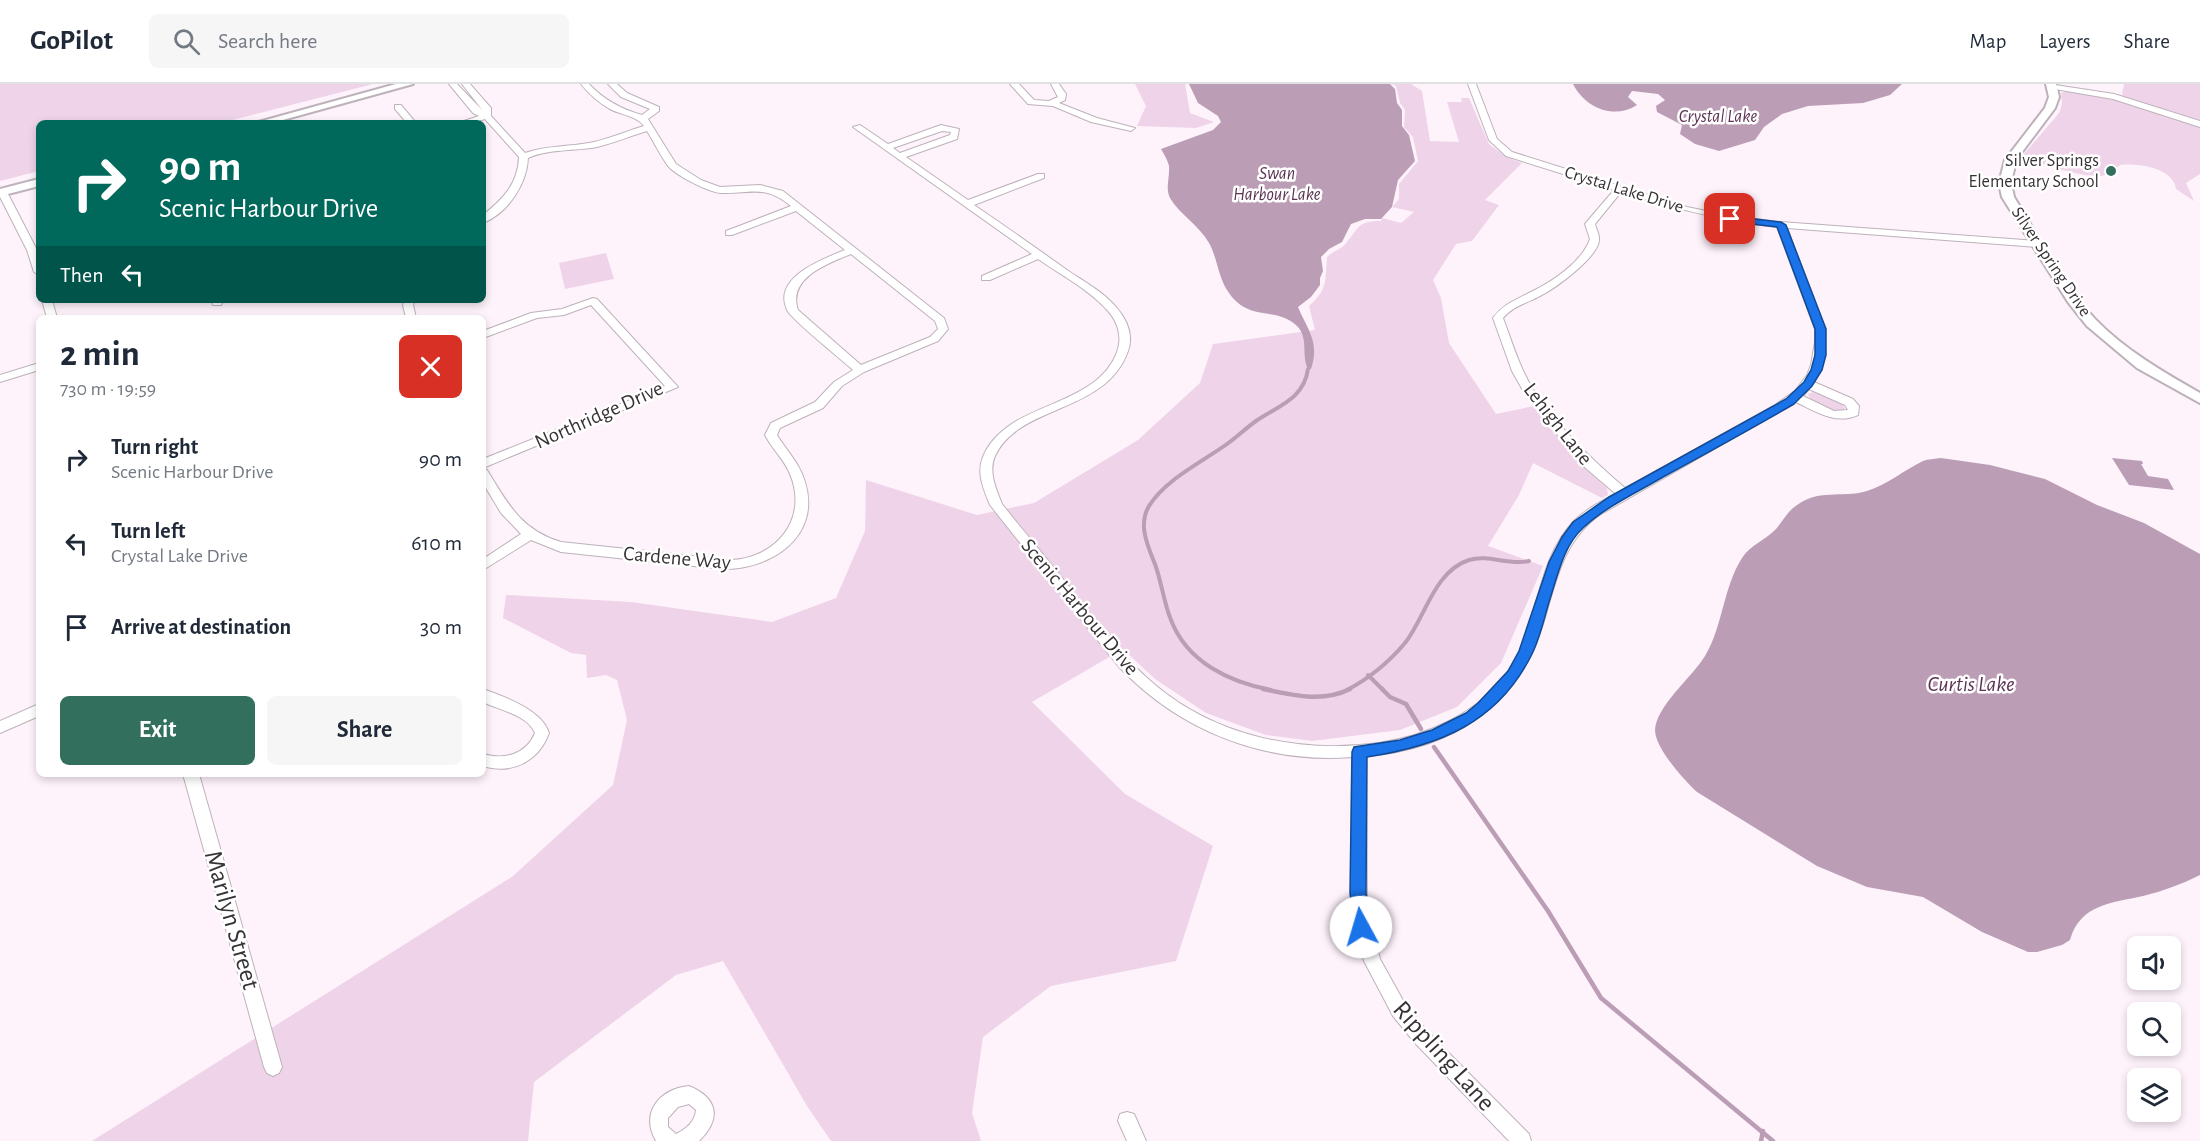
<!DOCTYPE html>
<html lang="en">
<head>
<meta charset="utf-8">
<style>
  :root { --surface:#fff; --page:#f6f6f7; --text:#1f2937; --muted:#747a83; --line:#e0e1e3; --accent:#32705d }
  body { margin:0; font-family:"Alegreya Sans",sans-serif; background:var(--page); color:var(--text); height:100vh; display:flex; flex-direction:column; font-size:22px; white-space:nowrap }
  * { box-sizing:border-box; margin:0 }
  p { font-size:20px; color:var(--muted) }
  .icon { flex:none; width:33px; height:33px; fill:none; stroke:currentColor; stroke-width:2; stroke-linecap:round; stroke-linejoin:round }
  .map { position:relative; flex:1; overflow:hidden }
  .panel { position:absolute; left:36px; top:231px; width:450px; height:462px; display:flex; flex-direction:column; background:var(--surface); border-radius:9px; box-shadow:0 3px 9px #0003 }
  .panel>* { flex:none }
  .guide { position:absolute; left:36px; top:36px; width:450px; height:183px; border-radius:9px; box-shadow:0 3px 9px #0003; background:#00695c; color:#fff; overflow:hidden }
  .tools { position:absolute; left:2127px; top:852px; display:grid; gap:12px }
  .tools a { display:grid; place-items:center; width:54px; height:54px; border-radius:9px; background:var(--surface); box-shadow:0 3px 9px #0003; font-size:30px }
  .pin { position:absolute; display:grid; place-items:center; width:51px; height:51px; color:#fff; margin:-26px; border-radius:12px; box-shadow:0 3px 9px #0006 }
  .me { position:absolute; width:66px; margin:-33px; rotate:354deg; stroke-linejoin:round; filter:drop-shadow(0 0 4px #0008) }
  .turn { display:flex; align-items:center; gap:21px; height:126px; padding:0 24px; font-size:27px }
  .turn .icon { width:78px; height:78px; stroke-width:2.5 }
  .turn b { display:block; font-size:42px; line-height:51px }
  .then { display:flex; align-items:center; height:57px; padding:0 24px; background:#0003; gap:12px; font-size:22px }
  .round { display:grid; place-items:center; flex:none; width:63px; height:63px; border-radius:9px; background:var(--page) }
  .overview { display:flex; align-items:center; justify-content:space-between; height:102px; padding:0 24px }
  h1 { font-size:36px; font-weight:700; line-height:45px }
  .cta { display:flex; gap:12px; margin-top:auto; padding:12px 24px }
  .cta a { flex:1; height:69px; border-radius:9px; background:var(--accent); color:#fff; font-size:24px; font-weight:700; line-height:69px; text-align:center }
  .cta a+a { background:var(--page); color:var(--text) }
  ul { padding:0; list-style:none }
  li { display:flex; align-items:center; gap:18px; height:84px; padding:0 24px }
  li div { flex:1 }
  li b { display:block; font-size:22px }
  li em { font-style:normal }
  header { display:flex; align-items:center; gap:36px; box-sizing:border-box; height:84px; padding:0 30px; background:var(--surface); border-bottom:2px solid var(--line) }
  header strong { font-size:28px }
  nav { display:flex; gap:33px; margin-inline-start:auto; font-size:21px }
  .search { width:420px; height:54px; background:var(--page); display:flex; align-items:center; gap:15px; box-sizing:border-box; padding:0 21px; border-radius:9px; color:var(--muted); font-size:22px }
  .map>svg:first-child { display:block }
  .green { fill:#efd4e9 }
  .water { fill:#bb9eb5 }
  .lines { fill:none; stroke-linecap:round; stroke-linejoin:round }
  .stream-far1 { stroke:#bb9eb5; stroke-width:4 }
  .stream { stroke:#bb9eb5; stroke-width:4.5 }
  .minor-casing { stroke:#bdb2ba; stroke-width:2 }
  .tertiary-casing { stroke:#bdb2ba; stroke-width:4 }
  .minor { fill:#fff; fill-rule:evenodd }
  .tertiary { fill:#fff; fill-rule:evenodd }
  .route { fill:#1a73e8; stroke:#114b97; stroke-width:1.5 }
  .poi-dot { fill:#32705d; stroke:#fff; stroke-width:2 }
  .labels { text-anchor:middle; dominant-baseline:central; stroke-width:5; stroke-linejoin:round; paint-order:stroke }
  .far-water-label { font-size:18px; font-style:italic; fill:#5b3253; stroke:#fff }
  .far-poi-label { font-size:18px; fill:#373235; stroke:#fff; text-anchor:end }
  .far-street-label { font-size:18px; fill:#373235; stroke:#fff }
  .street-label { font-size:21px; fill:#373235; stroke:#fff }
  .water-label { font-size:22px; font-style:italic; fill:#5b3253; stroke:#fff }
  .near-street-label { font-size:26px; fill:#373235; stroke:#fff }
</style>
</head>
<body>
<header>
<strong>GoPilot</strong>
<div class="search"><svg class="icon" aria-label="search" viewBox="0 0 24 24"><circle cx="10" cy="10" r="6"/><path d="M15 15l6 6"/></svg>Search here</div>
<nav><a>Map</a><a>Layers</a><a>Share</a></nav>
</header>
<div class="map">
<svg width="2200" height="1057" viewBox="0 0 2200 1057">
  <rect width="100%" height="100%" fill="#fef2fb"/>
  <g class="green">
    <polygon points="0,0 373,0 221,39 39,39 39,87 0,97"/>
    <polygon points="1135,0 1185,0 1190,29 1214,38 1196,44 1137,42 1146,22"/>
    <path d="M1392,0H1411L1422,7L1430,57L1459,58L1447,18H1462L1461,14H1469L1489,60L1506,73L1522,79L1485,116L1499,121L1472,157L1456,160L1433,196L1441,214L1449,259L1496,330L1534,322L1579,379L1607,404L1608,411L1602,414L1533,379L1519,411L1488,462L1543,482L1501,579L1457,623L1400,646L1312,657L1266,651L1206,629L1155,595L1123,565L1032,618L1125,710L1213,762L1176,877L1051,902L983,953L972,1029L981,1057H831L807,1022L723,877L676,891L534,998L528,1057H92L513,792L613,701L627,636L617,596L606,591L587,594L586,571L571,569L503,534L506,511L631,518L772,538L836,514L865,447L866,396L977,431L1034,419L1138,356L1200,299L1213,260L1315,246L1309,222C1328,205 1325,197 1327,173C1333,167 1342,165 1346,159C1360,143 1357,137 1381,137L1382,134L1401,139L1414,128L1392,123L1399,115V100L1418,77L1413,53L1404,43L1405,26L1400,19L1396,2Z"/>
    <polygon points="2124,0 2200,0 2200,37 2126,14 2122,11"/>
    <path d="M2067,7L2134,20L2200,42V90L2186,99L2194,117L2176,105C2174,84 2138,79 2120,81C2116,84 2113,88 2109,90C2092,98 2041,80 2025,73L2024,70L2059,29L2062,20L2061,9Z"/>
    <polygon points="606,169 614,195 565,205 559,179"/>
    <path d="M1813,308L1842,319L1846,327C1834,328 1812,323 1808,310Z"/>
  </g>
  <g class="water">
    <path d="M1189,0H1390L1395,5L1397,19L1402,26V42L1409,51L1415,77L1398,96L1392,123L1381,135H1365L1351,140L1342,158L1329,165L1321,173L1323,187L1320,194V201L1311,213L1298,223C1308,247 1320,258 1311,285H1308C1301,272 1309,254 1297,242C1276,221 1248,240 1227,206C1218,192 1217,173 1209,159C1199,141 1179,130 1170,114C1165,104 1170,93 1169,82C1168,77 1164,70 1161,65L1213,46L1221,38L1218,32L1198,19Z"/>
    <path d="M1573,0H1902L1890,11L1863,19L1808,22L1782,30L1764,43L1755,56L1719,67L1695,60L1680,50L1682,41L1657,28L1656,22L1665,16L1658,10L1632,7L1628,13L1637,21C1614,36 1585,24 1573,0Z"/>
    <path d="M1941,374L1990,381L2045,395L2097,421L2144,439L2200,470V791C2182,800 2163,807 2143,812C2112,819 2080,820 2070,856L2062,861L2037,868H2028L1982,848L1923,813L1867,803L1817,782L1697,708C1684,696 1655,664 1655,646C1656,622 1693,592 1705,572C1723,542 1723,504 1742,474C1750,461 1766,456 1776,445C1782,438 1786,430 1793,424C1819,403 1840,415 1867,407C1887,401 1904,386 1923,377C1928,375 1935,375 1941,374Z"/>
    <polygon points="2112,374 2142,377 2143,380 2141,380 2148,392 2168,395 2174,406 2129,401"/>
  </g>
  <g class="lines">
    <g class="stream-far1">
      <polyline points="1368,591 1383,606"/>
      <path d="M1271,606C1229,598 1187,578 1171,536C1164,519 1162,501 1156,483C1149,464 1137,442 1149,422C1166,395 1202,378 1227,360C1237,353 1246,344 1256,337C1278,322 1304,315 1308,285"/>
      <path d="M1347,606C1368,595 1389,578 1405,559C1425,534 1434,487 1469,476C1489,470 1509,482 1529,477"/>
    </g>
    <g class="stream">
      <path d="M1263,605C1292,611 1322,619 1350,605"/>
      <polyline points="1382,605 1390,613 1406,620 1421,645"/>
      <polyline points="1434,663 1548,827 1601,914 1773,1057"/>
      <polyline points="1761,1057 1763,1047"/>
    </g>
    <defs>
      <g id="minor">
        <path d="M449,0H457L483,27L462,0H470L491,24V32L525,69C548,61 571,63 594,58C611,54 627,47 644,42C637,32 621,31 610,25C599,19 589,10 581,0H589C604,16 621,25 642,31L650,25L621,13L608,0H617L627,9L659,23V27L648,35L676,80L701,96L720,103L760,101L783,107L944,234L948,245L938,257L864,288L842,302L823,324L780,344L777,351C787,367 800,380 805,398C822,453 770,486 722,485L561,468L531,456L483,486V475L521,450L501,429L483,399V385L487,386C508,420 521,446 561,458L731,476C776,474 809,435 790,390C784,375 772,365 765,351L771,339L815,318L834,298L853,286C841,275 792,236 787,226C772,193 823,175 845,166L796,127L732,151H726V147L791,122C764,100 752,110 721,109C708,108 677,92 668,82C660,71 654,58 647,47C630,52 614,59 597,63C576,67 547,65 528,74C527,100 508,129 483,139V131C503,115 518,100 519,73L485,35L472,39H458L479,32L473,29ZM851,170L935,237L938,245L930,253L861,281L798,226C787,194 827,180 851,170Z"/>
        <polygon points="1010,0 1019,0 1034,16 1049,17 1058,13 1051,0 1059,0 1066,10 1065,16 1059,19 1097,34 1135,44 1131,47 1091,38 1053,22 1028,20"/>
        <path d="M1468,0H1476L1497,55L1512,68L1687,123L1730,132L1781,138L2037,157L2042,160L2037,163L1787,144L1825,245V270L1822,281L1814,298L1853,315L1859,322L1858,331C1836,341 1816,328 1796,318L1601,430C1564,455 1556,496 1544,537C1519,621 1453,665 1366,672L1367,826L1380,875L1405,920L1427,947L1529,1050L1531,1057H1509L1415,959L1393,932L1364,877L1351,826L1352,673C1264,680 1180,647 1119,583L990,421C984,406 976,389 983,373C988,359 1001,347 1013,339C1048,317 1104,310 1118,265C1122,251 1117,237 1108,227C1090,206 1061,191 1038,175L990,196H982V192L1032,170L853,43L860,41L888,60L941,41L959,45L957,55L906,73L968,116L1038,90H1044V94L974,121C1005,142 1036,164 1067,186C1083,197 1102,207 1115,222C1126,234 1134,250 1128,267C1106,330 1019,320 995,372C988,387 996,405 1002,420C1024,448 1048,476 1070,504C1096,537 1121,572 1154,600C1215,652 1299,670 1379,659C1427,652 1477,630 1507,589C1540,543 1534,479 1574,437C1586,425 1601,417 1616,410L1581,380L1525,310L1512,287L1493,234C1503,220 1516,216 1531,208C1552,198 1582,178 1590,155L1585,140L1614,106L1506,72L1489,56ZM942,47L951,48L950,51L900,69L893,64ZM1621,108C1673,124 1723,137 1777,143L1815,245V258L1811,281L1807,291L1795,307L1775,321L1625,404C1592,376 1558,343 1534,307C1520,285 1512,258 1503,234C1513,222 1527,219 1540,212C1554,205 1601,172 1599,154C1599,150 1596,144 1595,140ZM1809,305L1845,321L1848,326L1834,327L1803,312Z"/>
        <polygon points="2049,0 2114,10 2200,37 2200,43 2113,15 2049,4"/>
        <polygon points="395,21 401,21 416,39 407,39 395,25"/>
        <polygon points="0,106 7,108 37,166 39,191 34,188 27,166 0,113"/>
        <polygon points="593,214 597,215 678,303 483,384 483,375 665,302 591,221 564,231 537,234 483,254 483,247 531,229 562,225"/>
        <polygon points="42,216 52,216 57,234 47,234"/>
        <polygon points="211,216 221,216 222,219 221,221 213,221"/>
        <polygon points="405,216 415,216 413,221 416,234 406,234 403,221"/>
        <polygon points="39,279 39,286 0,298 0,291"/>
        <path d="M483,605C505,613 542,626 549,649C539,677 512,691 483,682V670C504,676 526,671 535,649C528,631 499,626 483,618Z"/>
        <polygon points="39,620 39,632 0,649 0,637"/>
        <polygon points="183,690 199,690 282,983 279,989 273,992 267,989 264,983"/>
        <path d="M689,1002C718,1014 722,1035 699,1057H656C640,1029 659,1005 689,1002ZM689,1020L696,1026C695,1038 686,1045 676,1050L668,1043V1034L678,1023Z"/>
        <polygon points="1127,1028 1134,1030 1146,1057 1127,1057 1118,1037 1120,1030"/>
      </g>
      <g id="tertiary">
        <polygon points="396,0 413,0 272,39 255,39"/>
        <path d="M2046,0H2056L2059,13L2055,24L2016,76L2011,99L2014,113C2039,153 2062,200 2095,235C2125,266 2163,288 2200,309V319L2137,284L2087,242L2068,218L2002,113L1999,99L2005,76L2045,24L2049,13Z"/>
        <polygon points="39,95 39,102 0,112 0,105"/>
      </g>
    </defs>
    <use href="#minor" class="minor-casing"/>
    <use href="#tertiary" class="tertiary-casing"/>
    <use href="#minor" class="minor"/>
    <use href="#tertiary" class="tertiary"/>
  </g>
  <path class="route" d="M1730,132L1781,138L1786,141L1826,245V271L1822,286L1812,302L1794,320C1751,345 1707,369 1663,393C1636,409 1605,423 1583,444C1563,462 1557,494 1549,518C1544,535 1540,554 1532,570C1498,639 1439,662 1367,673L1366,809L1370,843L1367,848L1361,850L1355,848L1350,809L1352,668L1354,663L1400,656L1432,646L1466,629L1478,619L1508,587L1519,567L1549,478L1562,453L1573,438L1609,413L1786,315L1804,298L1811,286L1815,271V245L1777,143L1726,137L1725,135Z"/>
  <circle class="poi-dot" cx="2111" cy="87" r="6"/>
  <g class="labels">
    <g class="far-water-label">
      <text x="1718" y="33">Crystal Lake</text>
      <text x="1277" y="90">Swan<tspan x="1277" dy="21">Harbour Lake</tspan></text>
    </g>
    <g class="far-poi-label">
      <text x="2099" y="77">Silver Springs<tspan x="2099" dy="21">Elementary School</tspan></text>
    </g>
    <g class="far-street-label">
      <text transform="translate(1624 106) rotate(17)">Crystal Lake Drive</text>
      <text transform="translate(2051 178) rotate(56)">Silver Spring Drive</text>
    </g>
    <g class="street-label">
      <text transform="translate(599 331) rotate(-24)">Northridge Drive</text>
      <text transform="translate(1558 340) rotate(52)">Lehigh Lane</text>
      <text transform="translate(677 474) rotate(5)">Cardene Way</text>
      <text transform="translate(1080 523) rotate(50)">Scenic Harbour Drive</text>
    </g>
    <g class="water-label">
      <text x="1971" y="600">Curtis Lake</text>
    </g>
    <g class="near-street-label">
      <text transform="translate(232 836) rotate(74)">Marilyn Street</text>
      <text transform="translate(1444 972) rotate(48)">Rippling Lane</text>
    </g>
  </g>
</svg>
<div class="tools">
<a><svg class="icon" aria-label="sound" viewBox="0 0 24 24"><path d="M4 9h4l5-4v14l-5-4H4zM17 9q2 3 0 6"/></svg></a>
<a><svg class="icon" aria-label="search" viewBox="0 0 24 24"><circle cx="10" cy="10" r="6"/><path d="M15 15l6 6"/></svg></a>
<a><svg class="icon" aria-label="layers" viewBox="0 0 24 24"><path d="M12 4l9 5-9 5-9-5zM3 14l9 5 9-5"/></svg></a>
</div>
<div class="pin" style="left:1730px;top:135px;background:#d93025"><svg class="icon" aria-label="arrive" viewBox="0 0 24 24"><path d="M6 21V4h12l-3 4 3 4H6"/></svg></div>
<svg class="me" style="left:1361px;top:843px" viewBox="-20 -20 40 40"><circle r="19" fill="#fff"/><path d="M0-13L10 11 0 6-10 11z" fill="#1a73e8"/></svg>
<div class="guide">
<div class="turn"><svg class="icon" aria-label="right" viewBox="0 0 24 24"><path d="M7 20v-9h11M14 6l5 5-5 5"/></svg><div><b>90 m</b>Scenic Harbour Drive</div></div>
<div class="then">Then<svg class="icon" aria-label="left" viewBox="0 0 24 24"><path d="M17 20v-9H6M10 6l-5 5 5 5"/></svg></div>
</div>
<section class="panel">
<div class="overview"><div><h1>2 min</h1><p>730 m · 19:59</p></div><a class="round" style="background:#d93025;color:#fff"><svg class="icon" aria-label="close" viewBox="0 0 24 24"><path d="M6 6l12 12M18 6L6 18"/></svg></a></div>
<ul>
<li><svg class="icon" aria-label="right" viewBox="0 0 24 24"><path d="M7 20v-9h11M14 6l5 5-5 5"/></svg><div><b>Turn right</b><p>Scenic Harbour Drive</p></div><em>90 m</em></li>
<li><svg class="icon" aria-label="left" viewBox="0 0 24 24"><path d="M17 20v-9H6M10 6l-5 5 5 5"/></svg><div><b>Turn left</b><p>Crystal Lake Drive</p></div><em>610 m</em></li>
<li><svg class="icon" aria-label="arrive" viewBox="0 0 24 24"><path d="M6 21V4h12l-3 4 3 4H6"/></svg><div><b>Arrive at destination</b></div><em>30 m</em></li>
</ul>
<div class="cta"><a>Exit</a><a>Share</a></div>
</section>
</div>
</body>
</html>
